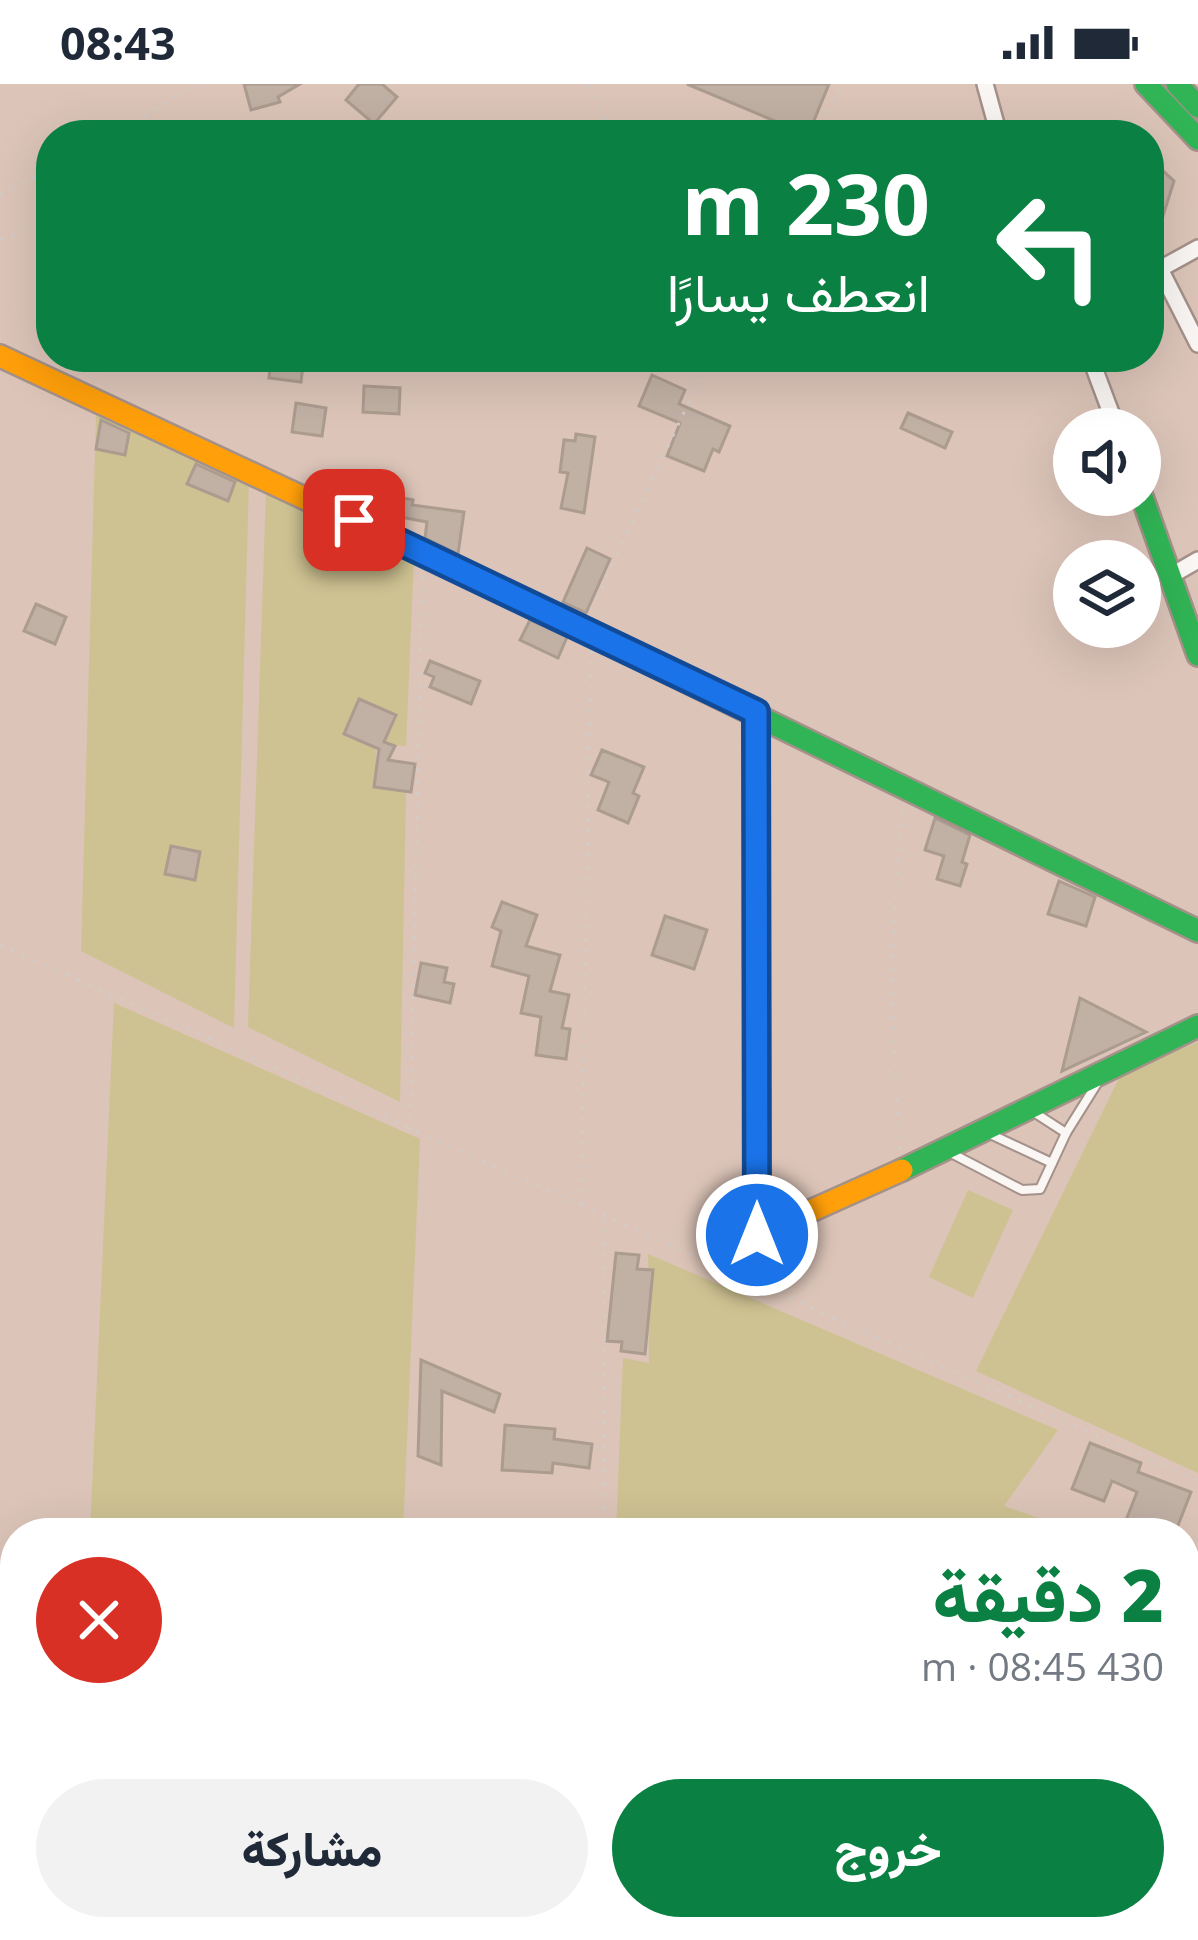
<!DOCTYPE html>
<html lang="ar">
<head>
<meta charset="utf-8">
<style>
  :root { --surface:#fff; --page:#f2f2f3; --text:#1f2937; --muted:#747a83; --accent:#0b8043 }
  body { margin:0; font-family:"Open Sans",Vazirmatn,sans-serif; background:var(--page); color:var(--text); direction:rtl; height:100vh; display:flex; flex-direction:column; font-size:45px; white-space:nowrap }
  * { box-sizing:border-box; margin:0 }
  p { font-size:39px; color:var(--muted) }
  .icon { flex:none; width:66px; height:66px; fill:none; stroke:currentColor; stroke-width:2; stroke-linecap:round; stroke-linejoin:round }
  .map { position:relative; flex:1; overflow:hidden; direction:ltr }
  .drawer { position:absolute; left:0px; top:1434px; width:1200px; height:423px; display:flex; flex-direction:column; background:var(--surface); border-radius:48px 48px 0 0; box-shadow:0 12px 48px #0002; direction:rtl }
  .drawer>* { flex:none }
  .banner { position:absolute; left:36px; top:36px; width:1128px; height:252px; border-radius:48px; box-shadow:0 12px 48px #0002; direction:rtl; background:#0b8043; color:#fff; overflow:hidden }
  .tools { position:absolute; left:1053px; top:324px; display:grid; gap:24px }
  .tools a { display:grid; place-items:center; width:108px; height:108px; border-radius:50%; background:var(--surface); box-shadow:0 12px 48px #0002; font-size:60px }
  .pin { position:absolute; display:grid; place-items:center; width:102px; height:102px; color:#fff; margin:-51px; border-radius:24px; box-shadow:0 6px 18px #0006 }
  .me { position:absolute; width:132px; margin:-66px; rotate:0deg; stroke-linejoin:round; filter:drop-shadow(0 0 9px #0008) }
  .turn { display:flex; align-items:center; gap:42px; height:252px; padding:0 36px; font-size:54px }
  .turn .icon { width:156px; height:156px; stroke-width:2.5 }
  .turn b { display:block; font-size:84px; line-height:102px }
  .round { display:grid; place-items:center; flex:none; width:126px; height:126px; border-radius:63px; background:var(--page) }
  .overview { display:flex; align-items:center; justify-content:space-between; height:204px; padding:0 36px }
  h1 { font-size:72px; font-weight:800; line-height:90px; color:var(--accent) }
  .action { display:flex; gap:24px; margin-top:auto; padding:24px 36px }
  .action a { flex:1; height:138px; border-radius:72px; background:var(--accent); color:#fff; font-size:48px; font-weight:800; line-height:138px; text-align:center }
  .action a+a { background:var(--page); color:var(--text) }
  .status { display:flex; justify-content:space-between; align-items:center; height:84px; padding:0 60px; background:var(--surface); direction:ltr }
  .status svg { height:33px; fill:currentColor }
  .map>svg:first-child { display:block }
  .green { fill:#cec292 }
  .building { fill:#c1b0a4; stroke:#ac9b8f; stroke-width:3 }
  .lines { fill:none; stroke-linecap:round; stroke-linejoin:round }
  .lane-casing { stroke:#a49189; stroke-width:12 }
  .street-casing { stroke:#a49189; stroke-width:20 }
  .fast-casing { stroke:#a49189; stroke-width:26 }
  .slow-casing { stroke:#a49189; stroke-width:26 }
  .path { stroke:#d2cbc7; stroke-width:3; stroke-dasharray:3 9; stroke-linecap:butt }
  .lane { stroke:#faf6f4; stroke-width:8 }
  .street { stroke:#faf6f4; stroke-width:15 }
  .fast { stroke:#30b455; stroke-width:21 }
  .slow { stroke:#ff9f0a; stroke-width:21 }
  .route-casing { stroke:#114b97; stroke-width:30 }
  .route { stroke:#1a73e8; stroke-width:21 }
</style>
</head>
<body>
<div class="status"><b>08:43</b><svg viewBox="0 0 49 12"><path d="M0 12V9h3v3zM5 12V6h3v6zM10 12V3h3v9zM15 12V0h3v12zM26 1h20v11H26zM47 4h2v5h-2z"/></svg></div>
<div class="map">
<svg width="1198" height="1856" viewBox="0 0 1198 1856">
  <rect width="100%" height="100%" fill="#dcc4b8"/>
  <g class="green">
    <polygon points="96,331 249,396 234,944 81,867"/>
    <polygon points="266,406 414,474 406,662 375,660 378,698 406,708 400,1018 248,943"/>
    <polygon points="114,919 420,1055 403,1449 90,1449"/>
    <polygon points="1198,958 1198,1389 976,1287 1121,990"/>
    <polygon points="968,1106 1013,1126 973,1214 929,1193"/>
    <polygon points="648,1170 1058,1346 1004,1422 1082,1449 616,1449 623,1274 649,1279"/>
    <polygon points="1185,1484 1198,1489 1198,1845 1185,1839"/>
  </g>
  <g class="building">
    <polygon points="244,0 300,0 278,13 280,18 251,26"/>
    <polygon points="359,0 382,0 397,13 374,40 346,16"/>
    <polygon points="687,0 829,0 808,51"/>
    <polygon points="1149,74 1174,97 1152,167 1149,167"/>
    <polygon points="271,273 304,273 301,298 269,294"/>
    <polygon points="652,291 685,306 679,320 730,342 719,368 713,365 704,387 667,372 680,339 639,322"/>
    <polygon points="364,302 400,304 399,330 363,328"/>
    <polygon points="296,319 326,324 322,352 292,348"/>
    <polygon points="908,329 952,348 945,364 901,344"/>
    <polygon points="101,336 129,349 125,371 96,365"/>
    <polygon points="576,350 595,353 584,429 561,424 568,389 560,388 564,356 575,357"/>
    <polygon points="196,380 235,398 228,417 187,400"/>
    <polygon points="393,412 413,416 412,421 464,428 458,470 425,454 427,438 390,431"/>
    <polygon points="587,464 610,475 586,529 563,518"/>
    <polygon points="36,520 66,533 55,560 24,547"/>
    <polygon points="530,536 567,553 558,574 520,556"/>
    <polygon points="430,577 480,597 471,620 430,603 434,593 425,589"/>
    <polygon points="359,615 396,631 384,658 395,662 388,676 415,680 411,708 374,703 379,665 344,650"/>
    <polygon points="602,666 644,683 633,709 639,712 628,739 598,726 609,698 591,691"/>
    <polygon points="935,734 970,751 962,778 967,780 960,802 937,795 944,772 925,766"/>
    <polygon points="171,762 200,768 195,796 165,790"/>
    <polygon points="1059,797 1095,813 1086,842 1048,830"/>
    <polygon points="502,818 537,831 526,862 560,871 550,907 569,911 562,944 570,945 566,975 536,971 541,933 521,929 529,892 492,882 501,847 492,843"/>
    <polygon points="665,832 707,846 694,885 652,871"/>
    <polygon points="421,879 447,884 444,898 454,900 450,919 415,911"/>
    <polygon points="1080,914 1146,948 1062,987"/>
    <polygon points="616,1169 639,1171 637,1185 653,1186 645,1270 621,1267 622,1258 607,1257"/>
    <polygon points="421,1276 500,1310 494,1328 442,1307 441,1381 418,1372"/>
    <polygon points="505,1341 555,1345 554,1355 592,1360 589,1384 553,1379 552,1389 502,1386"/>
    <polygon points="1090,1359 1141,1379 1138,1388 1191,1408 1175,1449 1121,1449 1137,1408 1112,1397 1104,1417 1072,1405"/>
  </g>
  <g class="lines">
    <defs>
      <g id="lane">
        <polyline points="1032,1027 1066,1049"/>
        <polyline points="988,1049 1052,1079"/>
        <polyline points="949,1068 1022,1106 1040,1105 1066,1049 1096,1001"/>
      </g>
      <g id="street">
        <polyline points="985,0 999,51"/>
        <polyline points="1160,185 1198,260"/>
        <polyline points="1149,191 1198,164"/>
        <polyline points="1090,273 1117,345"/>
        <polyline points="1172,491 1198,476"/>
      </g>
      <g id="fast">
        <polyline points="1146,0 1198,55"/>
        <polyline points="1177,0 1198,23"/>
        <polyline points="1140,407 1198,571"/>
        <polyline points="456,485 1198,847"/>
        <polyline points="902,1086 1198,942"/>
      </g>
      <g id="slow">
        <polyline points="0,272 456,485"/>
        <polyline points="756,628 757,1151 902,1086"/>
      </g>
    </defs>
    <use href="#lane" class="lane-casing"/>
    <use href="#street" class="street-casing"/>
    <use href="#fast" class="fast-casing"/>
    <use href="#slow" class="slow-casing"/>
    <g class="path">
      <polyline points="589,0 614,51"/>
      <polyline points="113,51 197,0"/>
      <polyline points="816,51 841,0"/>
      <polyline points="0,111 51,84"/>
      <polyline points="0,155 51,139"/>
      <polyline points="591,526 710,273"/>
      <polyline points="0,861 1198,1397"/>
      <polyline points="410,1047 422,488"/>
      <path d="M900,1066C892,951 888,836 904,722"/>
      <polyline points="581,1121 591,567"/>
      <polyline points="705,1177 738,1158"/>
      <polyline points="603,1449 605,1134"/>
      <polyline points="0,1515 15,1522"/>
      <polyline points="611,1842 614,1856"/>
      <polyline points="731,1842 763,1856"/>
    </g>
    <use href="#lane" class="lane"/>
    <use href="#street" class="street"/>
    <use href="#fast" class="fast"/>
    <use href="#slow" class="slow"/>
  </g>
  <g class="lines">
    <defs>
      <polyline id="route" points="354,436 756,628 757,1151"/>
    </defs>
    <use href="#route" class="route-casing"/>
    <use href="#route" class="route"/>
  </g>
</svg>
<div class="tools">
<a><svg class="icon" aria-label="sound" viewBox="0 0 24 24"><path d="M4 9h4l5-4v14l-5-4H4zM17 9q2 3 0 6"/></svg></a>
<a><svg class="icon" aria-label="layers" viewBox="0 0 24 24"><path d="M12 4l9 5-9 5-9-5zM3 14l9 5 9-5"/></svg></a>
</div>
<div class="pin" style="left:354px;top:436px;background:#d93025"><svg class="icon" aria-label="arrive" viewBox="0 0 24 24"><path d="M6 21V4h12l-3 4 3 4H6"/></svg></div>
<svg class="me" style="left:757px;top:1151px" viewBox="-20 -20 40 40"><circle r="17" fill="#1a73e8" stroke="#fff" stroke-width="3"/><path d="M0-11L8 9 0 5-8 9z" fill="#fff"/></svg>
<div class="banner">
<div class="turn"><svg class="icon" aria-label="left" viewBox="0 0 24 24"><path d="M17 20v-9H6M10 6l-5 5 5 5"/></svg><div><b>230 m</b>انعطف يسارًا</div></div>
</div>
<section class="drawer">
<div class="overview"><div><h1>2 دقيقة</h1><p>430 m · 08:45</p></div><a class="round" style="background:#d93025;color:#fff"><svg class="icon" aria-label="close" viewBox="0 0 24 24"><path d="M6 6l12 12M18 6L6 18"/></svg></a></div>
<div class="action"><a>خروج</a><a>مشاركة</a></div>
</section>
</div>
</body>
</html>
